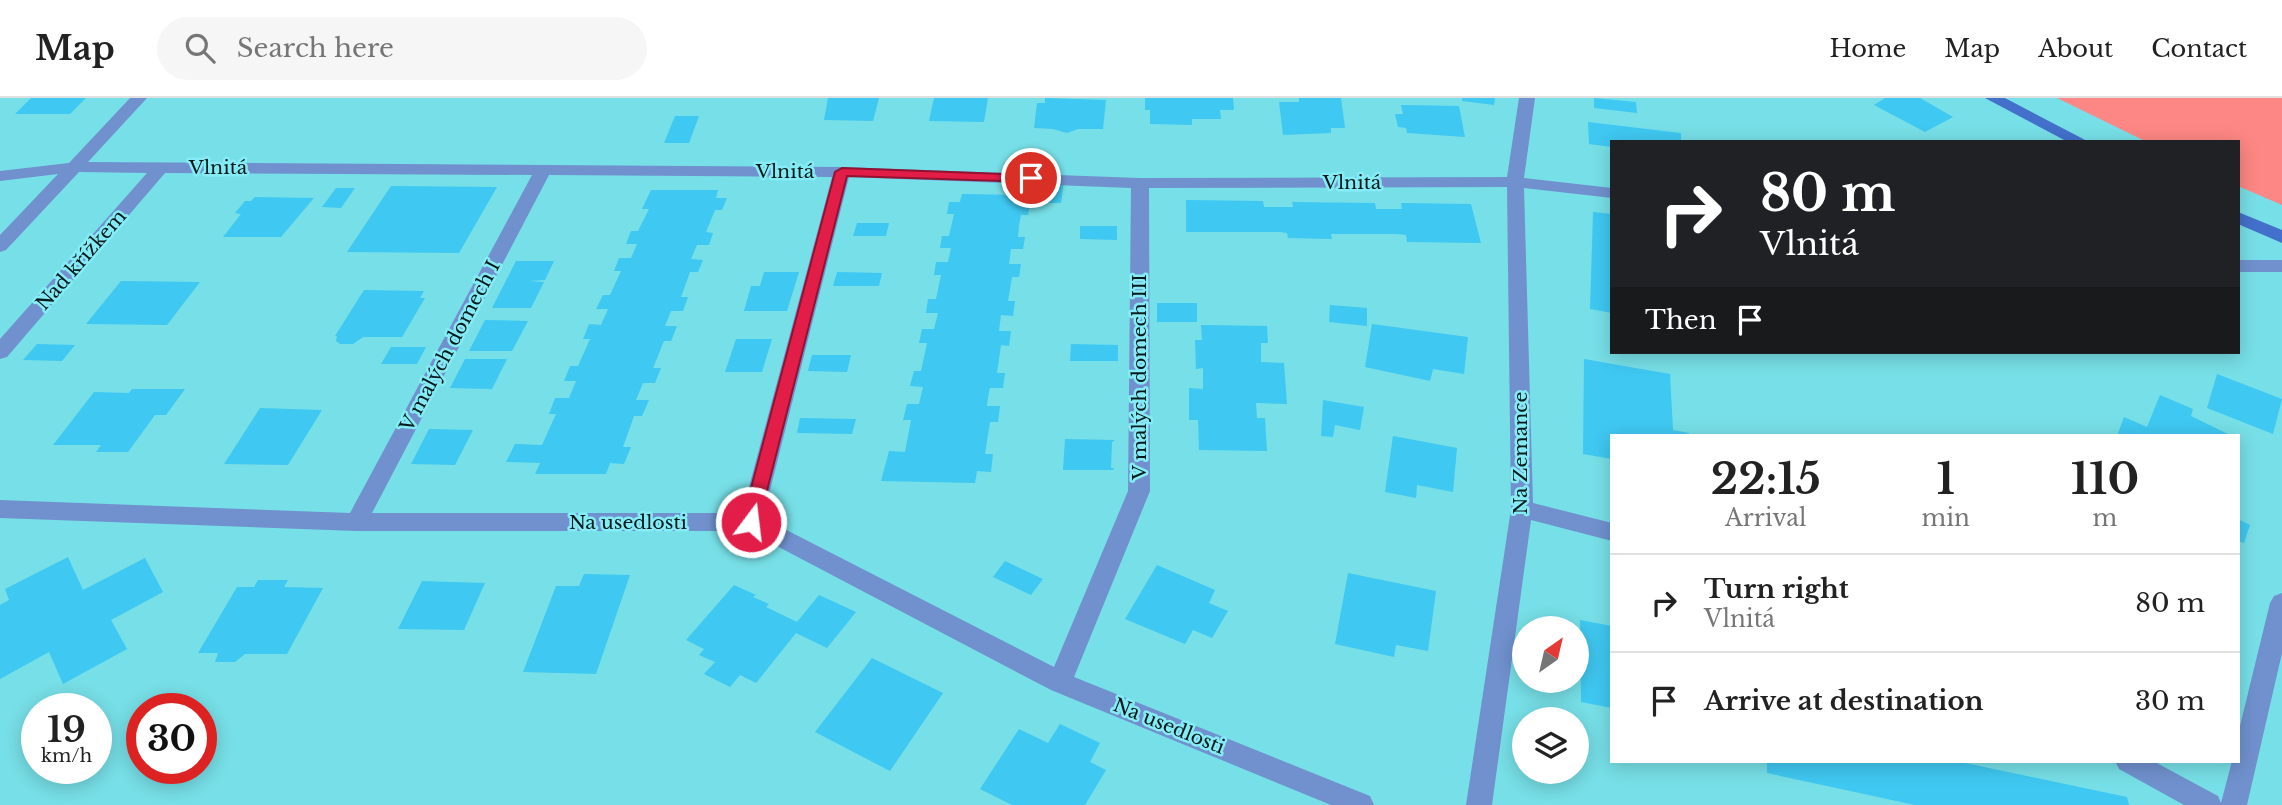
<!DOCTYPE html>
<html lang="en">
<head>
<meta charset="utf-8">
<style>
  :root { --surface:#fff; --page:#f6f6f6; --text:#222; --muted:#767676; --line:#e0e0e0 }
  body { margin:0; font-family:"Libre Baskerville",serif; background:var(--page); color:var(--text); height:100vh; display:flex; flex-direction:column; font-size:26px; white-space:nowrap }
  * { box-sizing:border-box; margin:0 }
  p { font-size:23px; color:var(--muted) }
  .icon { flex:none; width:38px; height:38px; fill:none; stroke:currentColor; stroke-width:2; stroke-linecap:round; stroke-linejoin:round }
  .map { position:relative; flex:1; overflow:hidden }
  .sheet { position:absolute; left:1610px; top:336px; width:630px; height:329px; display:flex; flex-direction:column; background:var(--surface); border-radius:0px; box-shadow:0 4px 18px #0003 }
  .sheet>* { flex:none }
  .hud { position:absolute; left:1610px; top:42px; width:630px; height:214px; border-radius:0px; box-shadow:0 4px 18px #0003; background:#202124; color:#fff; overflow:hidden }
  .needle { width:46px; rotate:34deg }
  .controls { position:absolute; left:1512px; top:518px; display:grid; gap:14px }
  .controls a { display:grid; place-items:center; width:77px; height:77px; border-radius:50%; background:var(--surface); box-shadow:0 4px 18px #0003; font-size:35px }
  .speed { position:absolute; left:21px; top:595px; display:flex; gap:14px; font-size:35px; font-weight:700; text-align:center }
  .speed>* { display:grid; place-content:center; width:91px; height:91px; border-radius:50%; background:var(--surface); box-shadow:0 4px 18px #0003; line-height:1 }
  .speed small { font-size:18px; font-weight:400 }
  .speed .limit { border:10px solid #d22; background:#fff; color:#111 }
  .pin { position:absolute; display:grid; place-items:center; width:60px; height:60px; color:#fff; margin:-30px; border:4px solid #fff; border-radius:50%; box-shadow:0 2px 7px #0007 }
  .me { position:absolute; width:77px; margin:-38px; rotate:15deg; stroke-linejoin:round; filter:drop-shadow(0 0 5px #0008) }
  .turn { display:flex; align-items:center; gap:24px; height:147px; padding:0 35px; font-size:32px }
  .turn .icon { width:91px; height:91px; stroke-width:2.5 }
  .turn b { display:block; font-size:49px; line-height:60px }
  .then { display:flex; align-items:center; height:66px; padding:0 35px; background:#0003; gap:14px; font-size:26px }
  .eta { display:flex; justify-content:space-evenly; align-items:center; height:119px; text-align:center }
  .eta b { font-size:42px; font-weight:700; line-height:49px }
  ul { padding:0; list-style:none }
  li { display:flex; align-items:center; gap:21px; height:98px; padding:0 35px; border-top:2px solid var(--line) }
  li div { flex:1 }
  li b { display:block; font-size:26px }
  li em { font-style:normal }
  header { display:flex; align-items:center; gap:42px; box-sizing:border-box; height:98px; padding:0 35px; background:var(--surface); border-bottom:2px solid var(--line) }
  header strong { font-size:33px }
  nav { display:flex; gap:38px; margin-inline-start:auto; font-size:24px }
  .search { width:490px; height:63px; background:var(--page); display:flex; align-items:center; gap:18px; box-sizing:border-box; padding:0 24px; border-radius:38px; color:var(--muted); font-size:26px }
  .map>svg:first-child { display:block }
  .green { fill:#fd8784 }
  .building { fill:#3fc8f1 }
  .lines { fill:none; stroke-linecap:round; stroke-linejoin:round }
  .street { fill:#7091ce; fill-rule:evenodd }
  .secondary { fill:#4370cb; fill-rule:evenodd }
  .route { fill:#e11d48; stroke:#92132f; stroke-width:2 }
  .labels { text-anchor:middle; dominant-baseline:central; stroke-width:5; stroke-linejoin:round; paint-order:stroke }
  .street-label { font-size:19px; fill:#03191b; stroke:#85ecf5 }
</style>
</head>
<body>
<header>
<strong>Map</strong>
<div class="search"><svg class="icon" aria-label="search" viewBox="0 0 24 24"><circle cx="10" cy="10" r="6"/><path d="M15 15l6 6"/></svg>Search here</div>
<nav><a>Home</a><a>Map</a><a>About</a><a>Contact</a></nav>
</header>
<div class="map">
<svg width="2282" height="707" viewBox="0 0 2282 707">
  <rect width="100%" height="100%" fill="#77dfe7"/>
  <polygon class="green" points="2057,0 2282,0 2282,107 2238,88 2238,44 2147,44"/>
  <g class="building">
    <polygon points="31,0 86,0 70,16 15,16"/>
    <polygon points="828,0 879,0 873,23 824,22"/>
    <polygon points="934,0 988,0 984,24 929,23"/>
    <polygon points="1045,0 1106,2 1103,31 1078,31 1067,35 1053,31 1034,30 1037,5 1045,5"/>
    <polygon points="1145,0 1233,0 1234,12 1220,12 1221,21 1192,21 1192,27 1150,26 1150,12 1145,12"/>
    <polygon points="1299,0 1341,0 1345,30 1331,30 1331,35 1283,37 1279,4 1299,4"/>
    <polygon points="1462,0 1495,0 1494,7 1462,3"/>
    <polygon points="1594,0 1636,4 1637,15 1594,10"/>
    <polygon points="1885,0 1920,0 1953,19 1925,34 1874,7"/>
    <polygon points="1401,7 1459,8 1465,39 1407,35 1406,30 1398,29 1395,16 1403,16"/>
    <polygon points="675,18 699,18 689,45 664,45"/>
    <polygon points="1588,24 1681,35 1681,44 1612,44 1612,49 1589,46"/>
    <polygon points="1045,82 1064,83 1061,105 1041,105"/>
    <polygon points="391,88 497,89 459,155 347,154"/>
    <polygon points="336,90 355,90 341,110 322,109"/>
    <polygon points="651,92 718,92 716,100 727,100 722,112 715,112 706,134 713,135 709,147 697,147 691,161 703,162 698,174 690,174 681,199 688,199 683,213 671,213 665,228 677,228 671,243 664,243 653,270 661,270 655,285 643,285 636,302 649,302 642,318 634,318 623,349 631,349 624,366 610,365 606,376 535,376 540,365 506,364 515,346 542,347 556,316 549,316 555,300 569,300 576,283 564,283 570,268 578,268 590,241 583,241 589,226 601,227 608,211 596,211 603,197 610,197 621,173 614,173 619,160 631,160 637,146 626,146 631,133 638,133 649,111 642,111"/>
    <polygon points="962,96 1020,97 1019,105 1030,105 1028,117 1021,117 1019,128 1018,139 1025,139 1023,151 1011,151 1009,166 1021,166 1019,179 1012,179 1008,203 1015,203 1013,218 1001,217 999,233 1011,233 1009,248 1001,247 997,275 1005,275 1003,290 990,290 988,299 987,308 1000,308 998,324 990,324 985,356 993,356 991,374 977,373 975,385 881,383 889,353 905,354 911,322 903,322 907,306 919,306 923,289 910,288 914,273 921,273 927,245 919,245 922,231 934,231 938,215 926,215 928,201 936,201 941,177 934,177 936,164 948,164 951,150 940,150 942,138 949,138 954,116 947,116 949,104 960,104"/>
    <polygon points="255,99 314,100 281,139 223,139 241,116 235,115 245,103 251,103"/>
    <polygon points="1186,102 1263,103 1264,109 1293,109 1292,104 1375,105 1376,111 1402,111 1401,105 1471,106 1481,145 1407,144 1406,137 1396,136 1331,136 1332,141 1288,140 1287,135 1280,134 1186,134"/>
    <polygon points="1593,114 1612,116 1612,215 1590,211"/>
    <polygon points="857,125 889,125 886,138 853,138"/>
    <polygon points="1080,128 1117,128 1117,142 1080,141"/>
    <polygon points="516,163 554,163 545,182 528,183 544,184 531,210 492,210"/>
    <polygon points="764,174 799,174 787,213 744,213 751,188 760,188"/>
    <polygon points="837,174 882,175 879,188 833,188"/>
    <polygon points="121,183 200,184 167,227 86,226"/>
    <polygon points="364,192 424,193 420,200 425,200 402,239 363,239 353,246 340,246 336,243 337,238 335,238"/>
    <rect x="1157" y="205" width="40" height="19"/>
    <polygon points="1330,207 1367,210 1367,228 1329,224"/>
    <polygon points="485,222 528,223 512,253 469,253"/>
    <polygon points="1372,226 1468,239 1464,276 1433,271 1430,283 1365,269"/>
    <polygon points="1201,227 1267,228 1268,245 1261,245 1261,264 1284,265 1287,306 1256,305 1257,320 1265,320 1267,353 1199,352 1198,322 1189,322 1189,290 1203,291 1203,270 1196,271 1195,242 1202,242"/>
    <polygon points="736,241 772,241 762,274 725,274"/>
    <polygon points="37,246 75,247 62,263 23,262"/>
    <polygon points="1071,246 1118,247 1118,263 1070,263"/>
    <polygon points="391,249 426,249 417,266 381,266"/>
    <polygon points="812,257 851,257 847,274 808,273"/>
    <polygon points="465,261 507,261 492,291 450,290"/>
    <polygon points="1584,261 1670,276 1673,332 1689,335 1689,338 1612,338 1612,361 1583,356"/>
    <polygon points="2217,276 2282,301 2273,336 2207,310"/>
    <polygon points="132,291 185,291 166,317 155,317 128,354 96,354 101,347 53,347 94,294 129,295"/>
    <polygon points="2160,297 2193,311 2191,318 2232,338 2117,338 2124,319 2147,329"/>
    <polygon points="1323,302 1364,309 1360,332 1335,327 1333,339 1321,338"/>
    <polygon points="260,310 322,312 288,367 224,366"/>
    <polygon points="800,320 856,321 852,336 797,335"/>
    <polygon points="429,331 473,332 455,367 411,366"/>
    <polygon points="1393,338 1457,350 1453,394 1417,387 1416,400 1385,394"/>
    <polygon points="1065,341 1115,342 1112,344 1111,370 1114,370 1113,372 1063,372"/>
    <polygon points="2238,421 2250,427 2244,445 2238,443"/>
    <polygon points="68,459 83,492 145,460 163,494 111,522 127,551 63,586 49,554 0,581 0,507 9,502 5,491"/>
    <polygon points="1005,463 1043,481 1031,497 993,479"/>
    <polygon points="1157,467 1215,492 1209,505 1228,513 1212,540 1193,532 1185,546 1125,521"/>
    <polygon points="1348,475 1436,493 1428,553 1396,547 1394,559 1335,546"/>
    <polygon points="584,476 630,477 596,576 523,574 556,488 579,488"/>
    <polygon points="258,482 288,482 284,489 323,490 287,556 245,556 235,564 215,564 218,555 198,555 237,489 254,489"/>
    <polygon points="422,483 485,485 464,532 398,531"/>
    <polygon points="734,487 756,497 753,499 769,506 766,509 797,524 819,497 856,514 827,550 796,535 756,585 740,577 730,589 704,576 715,564 699,557 704,551 686,542"/>
    <polygon points="1580,522 1612,528 1612,610 1581,604"/>
    <polygon points="872,560 943,595 890,673 815,634"/>
    <polygon points="1060,626 1100,645 1090,664 1106,672 1085,707 1012,707 980,691 1019,631 1048,645"/>
    <polygon points="1767,663 1956,663 2127,699 2129,707 1915,707 1767,675"/>
  </g>
  <g class="lines">
    <g class="street">
      <path d="M130,0H147L88,64L842,69L1140,80L1507,79L1519,0H1535L1524,80L1612,90V100L1524,90L1533,405L1612,425V443L1531,422L1492,707H1466L1511,411L1507,89L1149,90L1150,393L1074,579L1370,698L1374,707H1331L1051,592L748,433H356L0,420V402L350,415L532,77L165,75L7,259L0,261V241L147,75L79,74L6,152L0,154V137L58,76L0,83V73L69,65ZM549,77L832,79L742,415H372ZM849,79L1131,90L1128,393L1054,569L763,420Z"/>
      <rect x="2238" y="162" width="44" height="12"/>
      <polygon points="2282,495 2282,555 2247,707 2184,707 2119,671 2115,663 2153,663 2218,698 2221,705 2232,663 2238,663 2238,636 2270,505 2274,498"/>
    </g>
    <g class="secondary">
      <polygon points="1985,0 2005,0 2089,44 2068,44"/>
      <polygon points="2238,114 2282,132 2282,145 2238,126"/>
    </g>
  </g>
  <polygon class="route" points="842,70 1031,77 1038,80 1031,84 847,78 759,424 756,429 745,429 742,424 835,74"/>
  <g class="labels">
    <g class="street-label">
      <text x="218" y="69">Vlnitá</text>
      <text x="785" y="73">Vlnitá</text>
      <text x="1352" y="84">Vlnitá</text>
      <text transform="translate(81 162) rotate(-49)">Nad křížkem</text>
      <text transform="translate(450 248) rotate(-62)">V malých domech I</text>
      <text transform="translate(1139 279) rotate(-90)">V malých domech III</text>
      <text transform="translate(1520 355) rotate(-90)">Na Zemance</text>
      <text x="628" y="424">Na usedlosti</text>
      <text transform="translate(1169 628) rotate(22)">Na usedlosti</text>
    </g>
  </g>
</svg>
<div class="controls">
<a><svg class="needle" viewBox="-14 -14 28 28"><path d="M0-13l5 13h-10z" fill="#e53935"/><path d="M0 13l5-13h-10z" fill="#767676"/></svg></a>
<a><svg class="icon" aria-label="layers" viewBox="0 0 24 24"><path d="M12 4l9 5-9 5-9-5zM3 14l9 5 9-5"/></svg></a>
</div>
<div class="speed"><div>19<small>km/h</small></div><div class="limit">30</div></div>
<div class="pin" style="left:1031px;top:80px;background:#d93025"><svg class="icon" aria-label="arrive" viewBox="0 0 24 24"><path d="M6 21V4h12l-3 4 3 4H6"/></svg></div>
<svg class="me" style="left:751px;top:424px" viewBox="-20 -20 40 40"><circle r="17" fill="#e11d48" stroke="#fff" stroke-width="3"/><path d="M0-11L8 9 0 5-8 9z" fill="#fff"/></svg>
<div class="hud">
<div class="turn"><svg class="icon" aria-label="right" viewBox="0 0 24 24"><path d="M7 20v-9h11M14 6l5 5-5 5"/></svg><div><b>80 m</b>Vlnitá</div></div>
<div class="then">Then<svg class="icon" aria-label="arrive" viewBox="0 0 24 24"><path d="M6 21V4h12l-3 4 3 4H6"/></svg></div>
</div>
<section class="sheet">
<div class="eta">
<div><b>22:15</b><p>Arrival</p></div>
<div><b>1</b><p>min</p></div>
<div><b>110</b><p>m</p></div>
</div>
<ul>
<li><svg class="icon" aria-label="right" viewBox="0 0 24 24"><path d="M7 20v-9h11M14 6l5 5-5 5"/></svg><div><b>Turn right</b><p>Vlnitá</p></div><em>80 m</em></li>
<li><svg class="icon" aria-label="arrive" viewBox="0 0 24 24"><path d="M6 21V4h12l-3 4 3 4H6"/></svg><div><b>Arrive at destination</b></div><em>30 m</em></li>
</ul>
</section>
</div>
</body>
</html>
